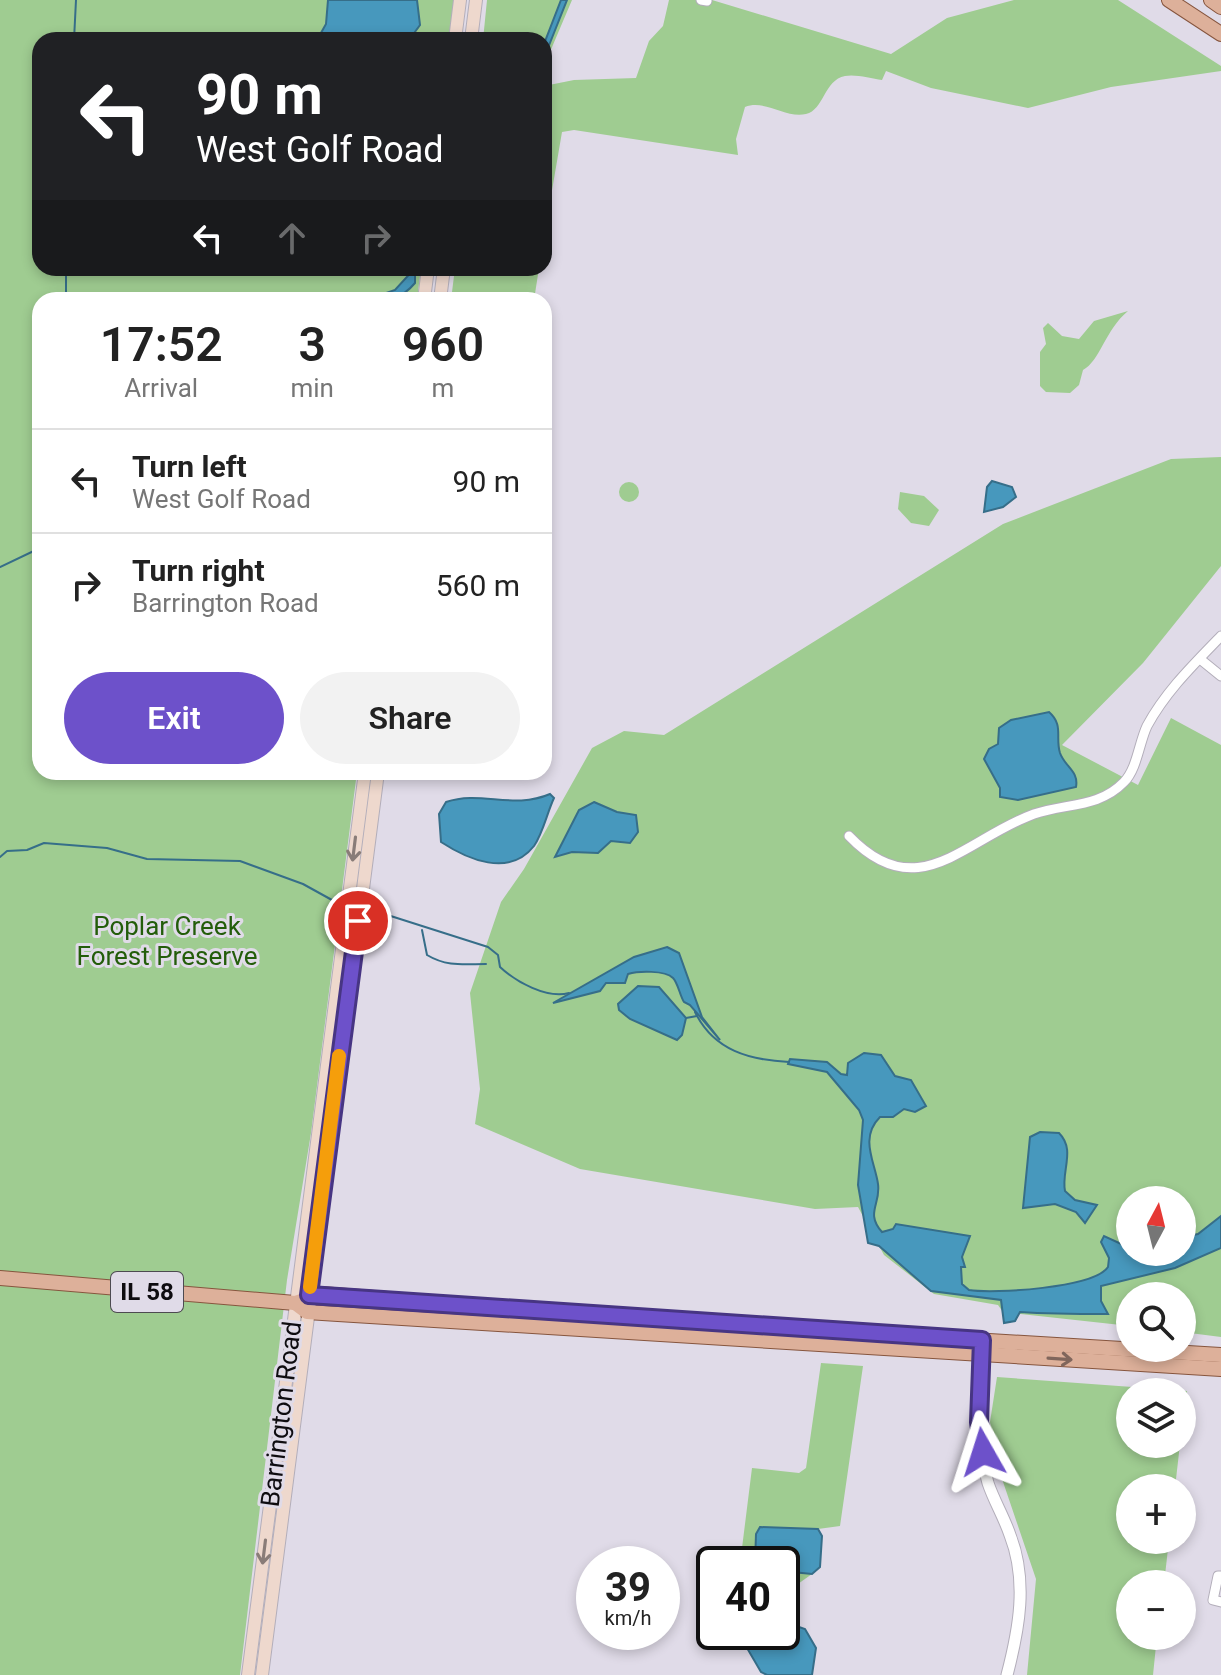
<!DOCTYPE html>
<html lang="en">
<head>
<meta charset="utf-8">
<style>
  :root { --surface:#fff; --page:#f2f2f2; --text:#222; --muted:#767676; --line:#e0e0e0; --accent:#6d51ca }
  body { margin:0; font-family:Roboto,sans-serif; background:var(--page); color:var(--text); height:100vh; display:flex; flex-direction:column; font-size:30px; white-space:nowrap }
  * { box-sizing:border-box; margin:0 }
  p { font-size:26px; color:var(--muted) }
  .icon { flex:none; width:44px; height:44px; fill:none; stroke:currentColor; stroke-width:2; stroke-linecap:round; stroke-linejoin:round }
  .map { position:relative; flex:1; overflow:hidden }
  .sheet { position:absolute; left:32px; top:292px; width:520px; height:488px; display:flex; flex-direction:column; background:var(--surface); border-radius:24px; box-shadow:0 4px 12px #0003 }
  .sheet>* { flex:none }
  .hud { position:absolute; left:32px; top:32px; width:520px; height:244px; border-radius:24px; box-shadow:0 4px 12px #0003; background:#202124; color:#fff; overflow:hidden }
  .needle { width:52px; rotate:7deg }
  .controls { position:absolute; left:1116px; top:1186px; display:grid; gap:16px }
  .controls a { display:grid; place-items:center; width:80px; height:80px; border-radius:50%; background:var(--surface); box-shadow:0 4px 12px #0003; font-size:40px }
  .speed { position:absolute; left:576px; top:1546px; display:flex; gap:16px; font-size:40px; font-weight:700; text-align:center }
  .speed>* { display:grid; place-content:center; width:104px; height:104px; border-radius:50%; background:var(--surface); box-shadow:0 4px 12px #0003; line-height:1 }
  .speed small { font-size:20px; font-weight:400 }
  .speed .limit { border:4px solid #111; border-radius:12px; background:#fff; color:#111 }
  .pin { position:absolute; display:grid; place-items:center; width:68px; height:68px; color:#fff; margin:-34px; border:4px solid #fff; border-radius:50%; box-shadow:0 2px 8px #0007 }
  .me { position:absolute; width:88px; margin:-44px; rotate:354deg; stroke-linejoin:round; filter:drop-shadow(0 0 6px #0008) }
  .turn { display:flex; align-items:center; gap:28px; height:168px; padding:0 32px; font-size:36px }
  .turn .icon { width:104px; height:104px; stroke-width:2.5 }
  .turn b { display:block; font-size:56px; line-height:68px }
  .lanes { display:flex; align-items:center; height:76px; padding:0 32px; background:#0003; justify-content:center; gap:40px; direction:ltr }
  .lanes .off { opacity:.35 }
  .eta { display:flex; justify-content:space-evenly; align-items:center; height:136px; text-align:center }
  .eta b { font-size:48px; font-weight:600; line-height:56px }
  .primary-button { display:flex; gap:16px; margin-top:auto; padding:16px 32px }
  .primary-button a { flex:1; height:92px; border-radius:48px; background:var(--accent); color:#fff; font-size:32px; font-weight:600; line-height:92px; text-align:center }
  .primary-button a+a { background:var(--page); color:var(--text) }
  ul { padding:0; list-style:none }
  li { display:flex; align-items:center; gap:24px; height:104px; padding:0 32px; border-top:2px solid var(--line) }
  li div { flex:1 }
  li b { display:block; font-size:30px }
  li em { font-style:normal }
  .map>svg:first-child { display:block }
  .green { fill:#9fcc91; fill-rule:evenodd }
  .water { fill:#4798bd; stroke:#366e89; stroke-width:2 }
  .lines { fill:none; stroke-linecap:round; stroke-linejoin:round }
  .stream { stroke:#366e89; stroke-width:2 }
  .minor-casing { stroke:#b3aeba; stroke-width:11 }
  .tertiary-casing { stroke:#b3aeba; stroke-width:13 }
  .secondary-casing { stroke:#b3aeba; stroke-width:14 }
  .primary-casing { stroke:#86553e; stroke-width:16 }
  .minor { stroke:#fff; stroke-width:9 }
  .tertiary { stroke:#fff; stroke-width:11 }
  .secondary { stroke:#eed8cd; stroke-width:12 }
  .primary { stroke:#ddb09a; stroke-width:14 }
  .oneway { stroke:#897c78 }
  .oneway2 { stroke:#80665c }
  .route-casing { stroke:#473583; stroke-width:20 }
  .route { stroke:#6d51ca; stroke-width:14 }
  .slow { stroke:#f59e0b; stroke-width:14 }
  .labels { text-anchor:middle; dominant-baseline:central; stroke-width:6; stroke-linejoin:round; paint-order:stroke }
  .shield { fill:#e0dbe8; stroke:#4d4a51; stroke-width:2 }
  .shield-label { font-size:24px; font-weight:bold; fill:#0e0c10 }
  .park-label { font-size:26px; fill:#235d0a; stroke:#e0dbe8 }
  .street-label { font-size:26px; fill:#0e0c10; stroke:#e0dbe8 }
</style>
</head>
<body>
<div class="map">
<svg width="1221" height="1675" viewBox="0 0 1221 1675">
  <rect width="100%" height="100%" fill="#e0dbe8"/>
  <g class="green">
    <polygon points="0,0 456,0 450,40 40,40 40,268 421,268 417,300 40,300 40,772 357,772 311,1133 287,1280 240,1675 0,1675"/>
    <polygon points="487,0 572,0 544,66 544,40 483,40"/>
    <path d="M669,0H712L891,54L947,18L1014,0H1118L1221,66V71L1111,87L1028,108L931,88L886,71L882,80C871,78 855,74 845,76C824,80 824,110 806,114C786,119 765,99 745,107L736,139L738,155L574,130L562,132L544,237V86L574,80L636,78L649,41L663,26Z"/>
    <polygon points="455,268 539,268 534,300 451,300"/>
    <path d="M1128,311C1105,330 1100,361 1083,370L1079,385L1070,393L1046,392L1040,386V352L1046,344L1043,328L1048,323L1062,336L1079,339L1094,321Z"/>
    <path d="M1221,457V566L1143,663L1062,745L1138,785L1171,718L1221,745V1337L1182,1332V1296H1130V1326L1003,1312L998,1305L934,1294L884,1255L858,1207L815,1209L580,1169L475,1124L480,1089L470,993L501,902L524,869L592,748L624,731L664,735L1003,524L1171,459ZM1130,1200H1182V1252H1130Z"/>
    <circle cx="629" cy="492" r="10"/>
    <polygon points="900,492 924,496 939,510 929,526 911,523 898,509"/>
    <polygon points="821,1363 863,1366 840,1526 818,1529 760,1527 755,1564 740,1564 752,1468 799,1473 806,1468"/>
    <polygon points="997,1377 1187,1391 1182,1429 1182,1392 1130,1392 1130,1444 1180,1444 1175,1488 1130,1488 1130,1540 1169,1540 1164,1584 1130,1584 1130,1636 1157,1636 1153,1675 1027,1675 1036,1579 999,1470 990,1422"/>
    <polygon points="782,1571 812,1574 788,1591 782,1590"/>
  </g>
  <g class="water">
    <polygon points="328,0 417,0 420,25 409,40 355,35 343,40 317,40 326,24"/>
    <polygon points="561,0 567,0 544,58 544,44"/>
    <path d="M415,268V283C400,301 387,300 366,300L395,290Z"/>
    <polygon points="992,481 1012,487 1016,497 1003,507 984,512 987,487"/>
    <path d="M1049,712C1064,725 1055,737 1060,753C1065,767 1079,771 1076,787L1018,800L1000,797V788L984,759L989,749L998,744L999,728L1011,720Z"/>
    <path d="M550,794L554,798C547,813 543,833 534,846C509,878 467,859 441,842L439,814L446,802C481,790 513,810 550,794Z"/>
    <polygon points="594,802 617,812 636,815 638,832 630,843 611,841 598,853 572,852 555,857 579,810"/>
    <path d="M667,947L679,953L702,1017L720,1040L690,1005L684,1002C680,996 678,983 673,978C665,970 638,971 628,974L625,983H606L600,991L553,1003L634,957Z"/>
    <polygon points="638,986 659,987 686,1018 682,1035 677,1040 630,1019 619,1010 618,1004"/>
    <path d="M864,1053L881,1055L895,1076L911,1080L926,1106L915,1112L904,1109L893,1117H880C859,1138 875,1162 878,1184C881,1204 865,1213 882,1232L893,1229L896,1224L970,1236L962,1257L965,1267H961L962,1284L969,1290C994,1294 1094,1288 1108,1267L1109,1258L1101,1242L1104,1236L1130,1248V1252H1182V1237L1198,1234L1221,1216V1248L1175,1268L1101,1286V1301L1108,1314C1078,1314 1051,1314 1020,1312L1015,1321L1004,1323L1001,1300L931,1291L879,1246L868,1243L858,1185L863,1120L859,1110L827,1072L788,1064L790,1059L827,1062L841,1074L847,1075L848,1063Z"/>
    <path d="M1040,1132L1059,1133C1076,1150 1061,1171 1065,1191L1075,1200L1097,1205L1085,1223L1076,1212L1055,1204L1023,1208L1030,1137Z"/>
    <polygon points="760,1527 818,1529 822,1536 820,1567 812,1574 782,1571 782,1564 755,1564 756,1534"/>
    <polygon points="782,1621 805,1629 816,1648 812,1675 767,1675 761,1672 747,1648 754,1632 782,1632"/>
  </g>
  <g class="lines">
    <g class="stream">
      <polyline points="74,40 76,0"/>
      <polyline points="66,300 66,268"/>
      <polyline points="0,567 40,548"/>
      <polyline points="0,857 7,851 27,850 44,843 107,848 147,859 240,861 303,884 332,900"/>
      <path d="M375,911L488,947L498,955L500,967C516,982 547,999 569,993"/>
      <path d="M422,930L427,955C447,967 464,964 486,964"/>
      <path d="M695,1012C714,1051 750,1060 789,1062"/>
      <polyline points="686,1018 697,1016"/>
    </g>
    <defs>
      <g id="minor">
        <polyline points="701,0 707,1"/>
        <polyline points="1200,659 1221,676"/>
        <path d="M849,836C918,908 965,839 1034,814C1066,803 1099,808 1124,782C1137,769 1139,743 1147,726C1166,691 1194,664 1221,636"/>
        <polyline points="1221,1576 1218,1576 1213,1600 1221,1602"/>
      </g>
      <path id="tertiary" d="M982,1348C980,1392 975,1440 988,1483C994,1501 1004,1517 1010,1535C1028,1581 1019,1629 1007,1675"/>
      <g id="secondary">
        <polyline points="455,40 460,0"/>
        <polyline points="471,40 476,0"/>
        <polyline points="424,300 428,268"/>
        <polyline points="440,300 444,268"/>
        <polyline points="248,1675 365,772"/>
        <polyline points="262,1675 378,772"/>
      </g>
      <g id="primary">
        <polyline points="1169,0 1221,34"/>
        <polyline points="1211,0 1221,7"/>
        <polyline points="0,1278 295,1303"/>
        <polyline points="295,1303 307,1312 338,1314 1221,1369"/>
        <polyline points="295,1303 321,1294 744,1326 1221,1355"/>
      </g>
    </defs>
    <use href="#minor" class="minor-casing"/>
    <use href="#tertiary" class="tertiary-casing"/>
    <use href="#secondary" class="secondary-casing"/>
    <use href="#primary" class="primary-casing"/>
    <use href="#minor" class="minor"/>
    <use href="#tertiary" class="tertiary"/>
    <use href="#secondary" class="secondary"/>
    <use href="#primary" class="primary"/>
  </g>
  <defs><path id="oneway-shaft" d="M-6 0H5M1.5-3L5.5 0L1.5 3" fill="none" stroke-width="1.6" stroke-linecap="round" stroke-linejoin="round" transform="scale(2)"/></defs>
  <g class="oneway">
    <use href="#oneway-shaft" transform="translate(354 849) rotate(97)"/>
    <use href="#oneway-shaft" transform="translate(264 1552) rotate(97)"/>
  </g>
  <use class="oneway2" href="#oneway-shaft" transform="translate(1060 1359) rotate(4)"/>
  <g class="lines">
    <defs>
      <polyline id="route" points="358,921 309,1295 982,1340 979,1422 983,1452"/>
    </defs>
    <use href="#route" class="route-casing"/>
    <use href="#route" class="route"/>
    <polyline class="slow" points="310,1287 339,1056"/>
  </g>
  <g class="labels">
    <rect class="shield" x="111" y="1272" width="72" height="40" rx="6"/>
    <g class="shield-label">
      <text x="147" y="1292">IL 58</text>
    </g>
    <g class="park-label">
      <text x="167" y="926">Poplar Creek<tspan x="167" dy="30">Forest Preserve</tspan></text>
    </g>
    <g class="street-label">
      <text transform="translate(281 1414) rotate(-83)">Barrington Road</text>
    </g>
  </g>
</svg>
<div class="controls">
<a><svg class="needle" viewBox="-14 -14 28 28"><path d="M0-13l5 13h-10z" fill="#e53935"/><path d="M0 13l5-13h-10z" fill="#767676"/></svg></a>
<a><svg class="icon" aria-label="search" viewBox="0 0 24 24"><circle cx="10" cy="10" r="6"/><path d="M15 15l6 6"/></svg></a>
<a><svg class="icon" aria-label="layers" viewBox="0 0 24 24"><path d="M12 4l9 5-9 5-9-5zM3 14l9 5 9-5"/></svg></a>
<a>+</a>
<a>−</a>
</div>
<div class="speed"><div>39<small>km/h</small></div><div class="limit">40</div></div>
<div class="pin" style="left:358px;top:921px;background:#d93025"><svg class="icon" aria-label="arrive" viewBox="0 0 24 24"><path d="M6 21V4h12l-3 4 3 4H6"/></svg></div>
<svg class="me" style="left:983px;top:1452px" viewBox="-20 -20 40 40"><path d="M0-17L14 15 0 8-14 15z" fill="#6d51ca" stroke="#fff" stroke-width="4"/></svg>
<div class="hud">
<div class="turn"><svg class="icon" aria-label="left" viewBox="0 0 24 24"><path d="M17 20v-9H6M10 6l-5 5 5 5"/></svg><div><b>90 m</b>West Golf Road</div></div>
<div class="lanes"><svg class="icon" aria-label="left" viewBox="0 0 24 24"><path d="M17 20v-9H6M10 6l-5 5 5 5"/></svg><svg class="icon off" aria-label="ahead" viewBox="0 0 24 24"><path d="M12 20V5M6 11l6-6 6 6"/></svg><svg class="icon off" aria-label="right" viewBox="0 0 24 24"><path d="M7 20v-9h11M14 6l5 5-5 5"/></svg></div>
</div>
<section class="sheet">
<div class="eta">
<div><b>17:52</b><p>Arrival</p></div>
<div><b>3</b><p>min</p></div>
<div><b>960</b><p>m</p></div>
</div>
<ul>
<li><svg class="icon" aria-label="left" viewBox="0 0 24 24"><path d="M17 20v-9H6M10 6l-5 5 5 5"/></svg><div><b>Turn left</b><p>West Golf Road</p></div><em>90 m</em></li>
<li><svg class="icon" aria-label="right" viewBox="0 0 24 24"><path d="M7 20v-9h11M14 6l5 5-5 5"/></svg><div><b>Turn right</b><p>Barrington Road</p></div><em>560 m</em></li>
</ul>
<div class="primary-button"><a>Exit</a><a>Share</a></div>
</section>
</div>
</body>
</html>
